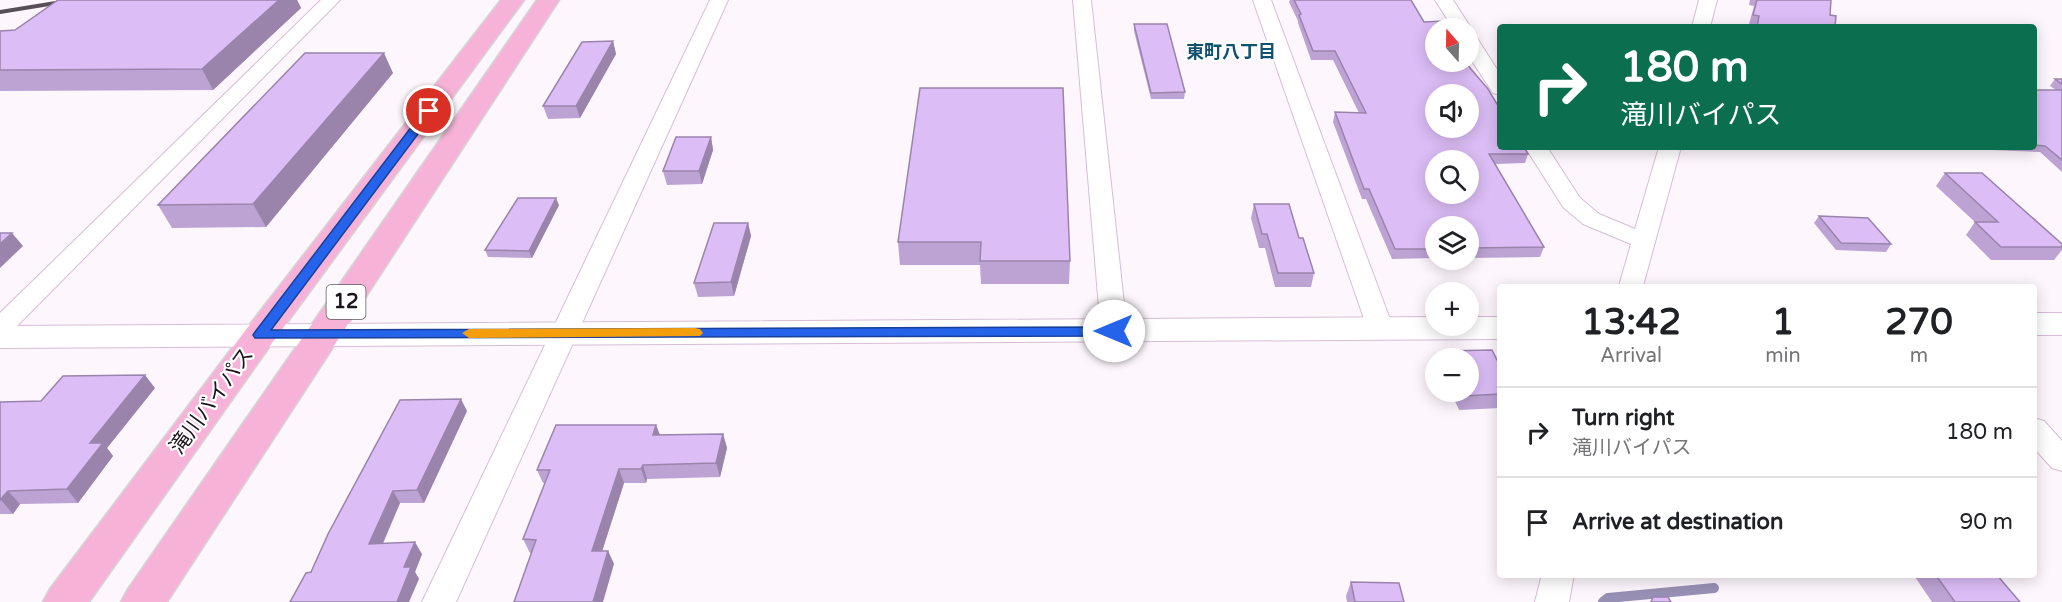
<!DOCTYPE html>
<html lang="en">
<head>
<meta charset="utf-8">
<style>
  :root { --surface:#fff; --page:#f2f2f2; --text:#202124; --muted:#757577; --line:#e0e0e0 }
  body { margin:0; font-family:"Varela Round","Noto Sans JP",sans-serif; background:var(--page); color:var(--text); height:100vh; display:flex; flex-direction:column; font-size:22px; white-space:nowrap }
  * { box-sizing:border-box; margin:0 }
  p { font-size:20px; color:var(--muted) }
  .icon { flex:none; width:33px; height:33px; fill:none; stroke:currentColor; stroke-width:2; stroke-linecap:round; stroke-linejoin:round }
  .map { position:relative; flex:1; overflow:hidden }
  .panel { position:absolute; left:1497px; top:284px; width:540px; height:294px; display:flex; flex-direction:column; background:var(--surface); border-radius:6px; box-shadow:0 3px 15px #0003 }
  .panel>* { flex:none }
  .guide { position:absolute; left:1497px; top:24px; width:540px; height:126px; border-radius:6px; box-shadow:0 3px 15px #0003; background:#0b6e4f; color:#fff; overflow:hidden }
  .needle { width:39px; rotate:340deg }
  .fabs { position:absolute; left:1425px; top:18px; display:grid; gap:12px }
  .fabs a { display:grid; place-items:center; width:54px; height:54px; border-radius:50%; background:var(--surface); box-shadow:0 3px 15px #0003; font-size:30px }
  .pin { position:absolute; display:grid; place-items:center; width:51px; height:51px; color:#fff; margin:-26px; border:3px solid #fff; border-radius:50%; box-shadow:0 2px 6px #0007 }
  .me { position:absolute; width:66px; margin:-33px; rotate:270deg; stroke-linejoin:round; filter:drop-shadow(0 0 4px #0008) }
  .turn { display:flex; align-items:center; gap:21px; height:126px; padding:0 24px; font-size:27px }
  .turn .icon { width:78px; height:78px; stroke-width:2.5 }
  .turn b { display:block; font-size:42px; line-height:51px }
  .eta { display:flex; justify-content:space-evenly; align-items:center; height:102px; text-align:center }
  .eta b { font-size:36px; font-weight:800; line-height:42px }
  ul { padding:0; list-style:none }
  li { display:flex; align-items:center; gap:18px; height:90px; padding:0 24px; border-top:2px solid var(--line) }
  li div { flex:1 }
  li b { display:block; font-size:22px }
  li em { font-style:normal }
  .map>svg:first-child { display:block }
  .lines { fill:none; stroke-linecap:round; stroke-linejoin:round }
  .stream { stroke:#9890b4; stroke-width:10 }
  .minor-casing { stroke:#d7bdd5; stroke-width:2 }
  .tertiary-casing { stroke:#d7bdd5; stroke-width:2 }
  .trunk-casing { stroke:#d6d5d6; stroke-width:3 }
  .minor { fill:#fff; fill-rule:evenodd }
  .tertiary { fill:#fff; fill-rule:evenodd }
  .trunk { fill:#f6b3d7; fill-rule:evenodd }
  .rail { stroke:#574e57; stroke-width:4 }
  .wall { fill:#bda3d4 }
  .shaded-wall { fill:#9a84ac }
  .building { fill:#dcbdf6; stroke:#9a84ac; stroke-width:1.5; fill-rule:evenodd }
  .route { fill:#2563eb; stroke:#184099; stroke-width:1.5 }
  .slow { fill:#f59e0b }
  .labels { text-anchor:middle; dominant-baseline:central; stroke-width:4.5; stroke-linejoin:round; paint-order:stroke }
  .far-neighbourhood-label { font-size:18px; font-weight:bold; fill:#105170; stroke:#fff }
  .shield { fill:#fff; stroke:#615a60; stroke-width:1.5 }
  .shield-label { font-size:20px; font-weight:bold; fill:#1d131c }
  .street-label { font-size:21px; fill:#1d131c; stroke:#fff }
</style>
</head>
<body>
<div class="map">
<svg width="2062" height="602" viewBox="0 0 2062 602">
  <rect width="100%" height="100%" fill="#fdf7fd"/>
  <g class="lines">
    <polyline class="stream" points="1603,602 1608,598 1714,588"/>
    <defs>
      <g id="minor">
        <polygon points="321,0 340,0 9,334 0,337 0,313"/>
        <polygon points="710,0 728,0 456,602 422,602"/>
        <polygon points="1073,0 1091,0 1127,331 1123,337 1114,340 1105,337 1101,331"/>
        <polygon points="1253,0 1271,0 1394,330 1390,336 1381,339 1372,336 1368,330"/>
        <polygon points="1435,0 1453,0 1471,28 1469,32 1468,28 1453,28"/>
        <polygon points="1699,0 1717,0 1710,27 1692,27"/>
        <polygon points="1468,34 1475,35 1500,74 1500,95 1493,93 1468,55"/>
        <polygon points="1525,147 1547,147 1580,198 1599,214 1635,229 1659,147 1681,147 1643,286 1619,286 1631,244 1583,224 1563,207"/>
        <polygon points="2034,418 2044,421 2062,441 2062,471 2052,468 2034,448"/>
        <polygon points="1542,574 1574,574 1569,602 1535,602"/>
      </g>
      <g id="tertiary">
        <rect x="2034" y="313" width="28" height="22"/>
        <polygon points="1436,317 1436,326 1468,326 1468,317 1500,317 1500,339 0,348 0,326"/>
      </g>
      <g id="trunk">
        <polygon points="501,0 524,0 272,343 89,602 43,602 50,589 248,327"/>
        <polygon points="537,0 559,0 167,602 121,602 128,589"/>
      </g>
    </defs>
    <use href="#minor" class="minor-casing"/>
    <use href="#tertiary" class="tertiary-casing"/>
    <use href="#trunk" class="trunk-casing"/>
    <use href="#minor" class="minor"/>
    <use href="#tertiary" class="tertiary"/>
    <use href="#trunk" class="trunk"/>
    <polyline class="rail" points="0,12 74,0"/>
  </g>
  <g class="wall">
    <polygon points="58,0 297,0 301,8 213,90 0,91 0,31 15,30"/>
    <polygon points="1290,0 1411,0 1424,22 1436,28 1528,154 1525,163 1495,164 1544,247 1540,257 1468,258 1468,226 1436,226 1436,258 1392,259 1366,199 1362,199 1333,122 1335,112 1359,113 1333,60 1311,60 1298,23 1298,21 1289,2"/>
    <polygon points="1750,0 1831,0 1830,15 1835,27 1754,27 1754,25 1749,24 1754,6 1749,5"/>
    <polygon points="1134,24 1185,92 1184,99 1151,99 1134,31"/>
    <polygon points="613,41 616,54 580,118 548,119 543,106"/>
    <polygon points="393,73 266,227 172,228 158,205"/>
    <polygon points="2055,79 2062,79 2062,172 2040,152 1991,150 1987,147 2034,147 2034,90 2056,90 2050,86"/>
    <polygon points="920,88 1070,261 1069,284 981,284 980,265 900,265 898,242"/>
    <polygon points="711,137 713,150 702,184 667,185 663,171"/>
    <polygon points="1945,173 2062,244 2062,250 2054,260 1991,260 1966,235 1975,222 1936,186"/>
    <polygon points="1254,204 1299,238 1314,273 1311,287 1275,287 1265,248 1259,248 1251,218"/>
    <polygon points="559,205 532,258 488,257 485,250"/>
    <polygon points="1819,216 1891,244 1886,252 1836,250 1814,223"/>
    <polygon points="748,223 751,236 734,296 698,297 694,283"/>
    <polygon points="1444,351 1500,366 1500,408 1459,410 1451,392 1468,392 1468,358 1442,358"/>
    <polygon points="155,388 107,448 113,456 78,503 20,504 13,514 0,514 0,402 41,401"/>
    <polygon points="467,411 424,503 400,503 383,544 422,554 415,572 419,579 311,572"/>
    <polygon points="656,425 660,435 723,434 727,448 720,477 647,479 646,483 624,483 602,551 608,551 614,564 530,553 523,539 545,483 543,483 537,470"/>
    <polygon points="1913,574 1996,574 2020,602 1932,602"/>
    <polygon points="1351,582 1404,602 1347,602 1346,596"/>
  </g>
  <g class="shaded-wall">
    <polygon points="269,0 297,0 301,8 213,90 202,69"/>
    <polygon points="613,41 616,54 580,118 576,106"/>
    <polygon points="384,53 393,73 266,227 253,204"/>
    <polygon points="711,137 713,150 702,184 699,171"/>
    <polygon points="556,198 559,205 532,258 529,251"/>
    <polygon points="748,223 751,236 734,296 731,282"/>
    <polygon points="12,233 23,246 0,268 0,244"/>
    <polygon points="145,375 155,388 107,448 113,456 78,503 67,489 90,443"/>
    <polygon points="461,399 467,411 424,503 417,490"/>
    <polygon points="656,425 661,438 653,435"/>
    <polygon points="723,434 727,448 720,477 716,463"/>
    <polygon points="643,465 647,479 646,483 641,469"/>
    <polygon points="619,469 624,483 598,564 592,551"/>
    <polygon points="8,491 20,504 13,514 1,500"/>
    <polygon points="393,491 400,503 377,556 369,544"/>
    <polygon points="415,542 422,554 415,572 419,579 409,602 397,602 404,567"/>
    <polygon points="608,551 614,564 603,602 593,602"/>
  </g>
  <g class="building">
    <polygon points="58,0 279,0 202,69 0,70 0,31 15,30"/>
    <path d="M1294,0H1411L1424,22L1445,21L1450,28H1436V62H1465L1488,89L1500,109V147H1524L1528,154H1489L1544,247L1468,248V226H1436V249H1395L1369,189H1364L1335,112L1366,113L1335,51H1313L1299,15L1301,14ZM1436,94H1468V128H1436ZM1436,160H1468V194H1436Z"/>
    <polygon points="1757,0 1831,0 1830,15 1836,16 1835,27 1757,27 1759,16 1753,15"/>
    <polygon points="1134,24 1167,24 1185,92 1151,93"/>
    <polygon points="613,41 576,106 543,106 582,42"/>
    <polygon points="305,53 384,53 253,204 158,205"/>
    <polygon points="2055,79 2062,79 2062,84"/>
    <polygon points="920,88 1063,88 1070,261 980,261 981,242 898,242"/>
    <polygon points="2034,90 2062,90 2062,160 2045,146 2034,145"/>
    <polygon points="676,137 711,137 699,171 663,171"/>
    <polygon points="1945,173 1982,173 2062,244 2062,247 2001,247 1975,222 1998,222"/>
    <polygon points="518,198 556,198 529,251 485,250"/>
    <polygon points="1254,204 1289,204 1299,238 1303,238 1314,273 1278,273 1267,234 1262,234"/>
    <polygon points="1819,216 1868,218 1891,244 1841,243"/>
    <polygon points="714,223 748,223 731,282 694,283"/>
    <polygon points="0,233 12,233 0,244"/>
    <polygon points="1492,350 1500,366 1500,394 1464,396 1462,392 1468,392 1468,358 1447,358 1444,351"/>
    <polygon points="145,375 90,443 103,443 67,489 8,491 0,500 0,402 41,401 63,376"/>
    <polygon points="461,399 417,490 393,491 369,544 415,542 404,567 411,567 397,602 290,602 306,573 311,572 328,534 400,400"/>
    <polygon points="556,425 656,425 653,435 723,434 716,463 643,465 641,469 619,469 592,551 608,551 593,602 514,602 536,540 523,539 550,470 537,470"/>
    <polygon points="1935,574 1996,574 2020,602 1955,602"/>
    <polygon points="1351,582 1399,583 1404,602 1355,602"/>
    <polygon points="1653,597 1668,597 1671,602 1651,602"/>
  </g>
  <polygon class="route" points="429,108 433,109 433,114 271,330 1114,327 1121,331 1114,336 255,338 253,335 255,332 425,109"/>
  <polygon class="slow" points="695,328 700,329 703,333 700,336 469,338 462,333 469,329"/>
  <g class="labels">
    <g class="far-neighbourhood-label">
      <text x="1231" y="52">東町八丁目</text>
    </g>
    <rect class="shield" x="326.5" y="285" width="39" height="34" rx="4.5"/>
    <g class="shield-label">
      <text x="346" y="302">12</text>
    </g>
    <g class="street-label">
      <text transform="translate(212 401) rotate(-54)">滝川バイパス</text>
    </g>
  </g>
</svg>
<div class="fabs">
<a><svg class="needle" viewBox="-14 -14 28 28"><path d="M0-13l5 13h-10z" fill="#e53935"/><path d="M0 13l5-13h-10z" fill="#757577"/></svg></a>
<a><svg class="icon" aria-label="sound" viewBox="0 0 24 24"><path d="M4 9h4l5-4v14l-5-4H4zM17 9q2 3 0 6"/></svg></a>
<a><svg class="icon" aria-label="search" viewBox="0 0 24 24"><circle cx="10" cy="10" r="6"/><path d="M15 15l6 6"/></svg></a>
<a><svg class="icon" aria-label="layers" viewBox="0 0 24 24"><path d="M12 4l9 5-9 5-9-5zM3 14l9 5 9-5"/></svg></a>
<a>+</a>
<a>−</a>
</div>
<div class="pin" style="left:429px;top:111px;background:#d93025"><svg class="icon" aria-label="arrive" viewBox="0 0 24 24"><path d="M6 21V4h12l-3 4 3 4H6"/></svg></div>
<svg class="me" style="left:1114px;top:331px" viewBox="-20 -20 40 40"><circle r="19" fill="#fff"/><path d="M0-13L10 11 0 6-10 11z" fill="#2563eb"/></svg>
<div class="guide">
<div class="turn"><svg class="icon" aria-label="right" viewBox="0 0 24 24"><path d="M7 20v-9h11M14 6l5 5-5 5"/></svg><div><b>180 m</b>滝川バイパス</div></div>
</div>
<section class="panel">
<div class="eta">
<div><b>13:42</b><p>Arrival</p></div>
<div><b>1</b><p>min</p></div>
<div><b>270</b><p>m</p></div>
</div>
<ul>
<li><svg class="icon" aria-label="right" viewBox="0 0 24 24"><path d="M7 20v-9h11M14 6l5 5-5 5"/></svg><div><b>Turn right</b><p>滝川バイパス</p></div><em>180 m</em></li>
<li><svg class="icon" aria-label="arrive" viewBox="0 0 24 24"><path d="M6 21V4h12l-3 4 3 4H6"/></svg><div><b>Arrive at destination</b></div><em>90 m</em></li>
</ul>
</section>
</div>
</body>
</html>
